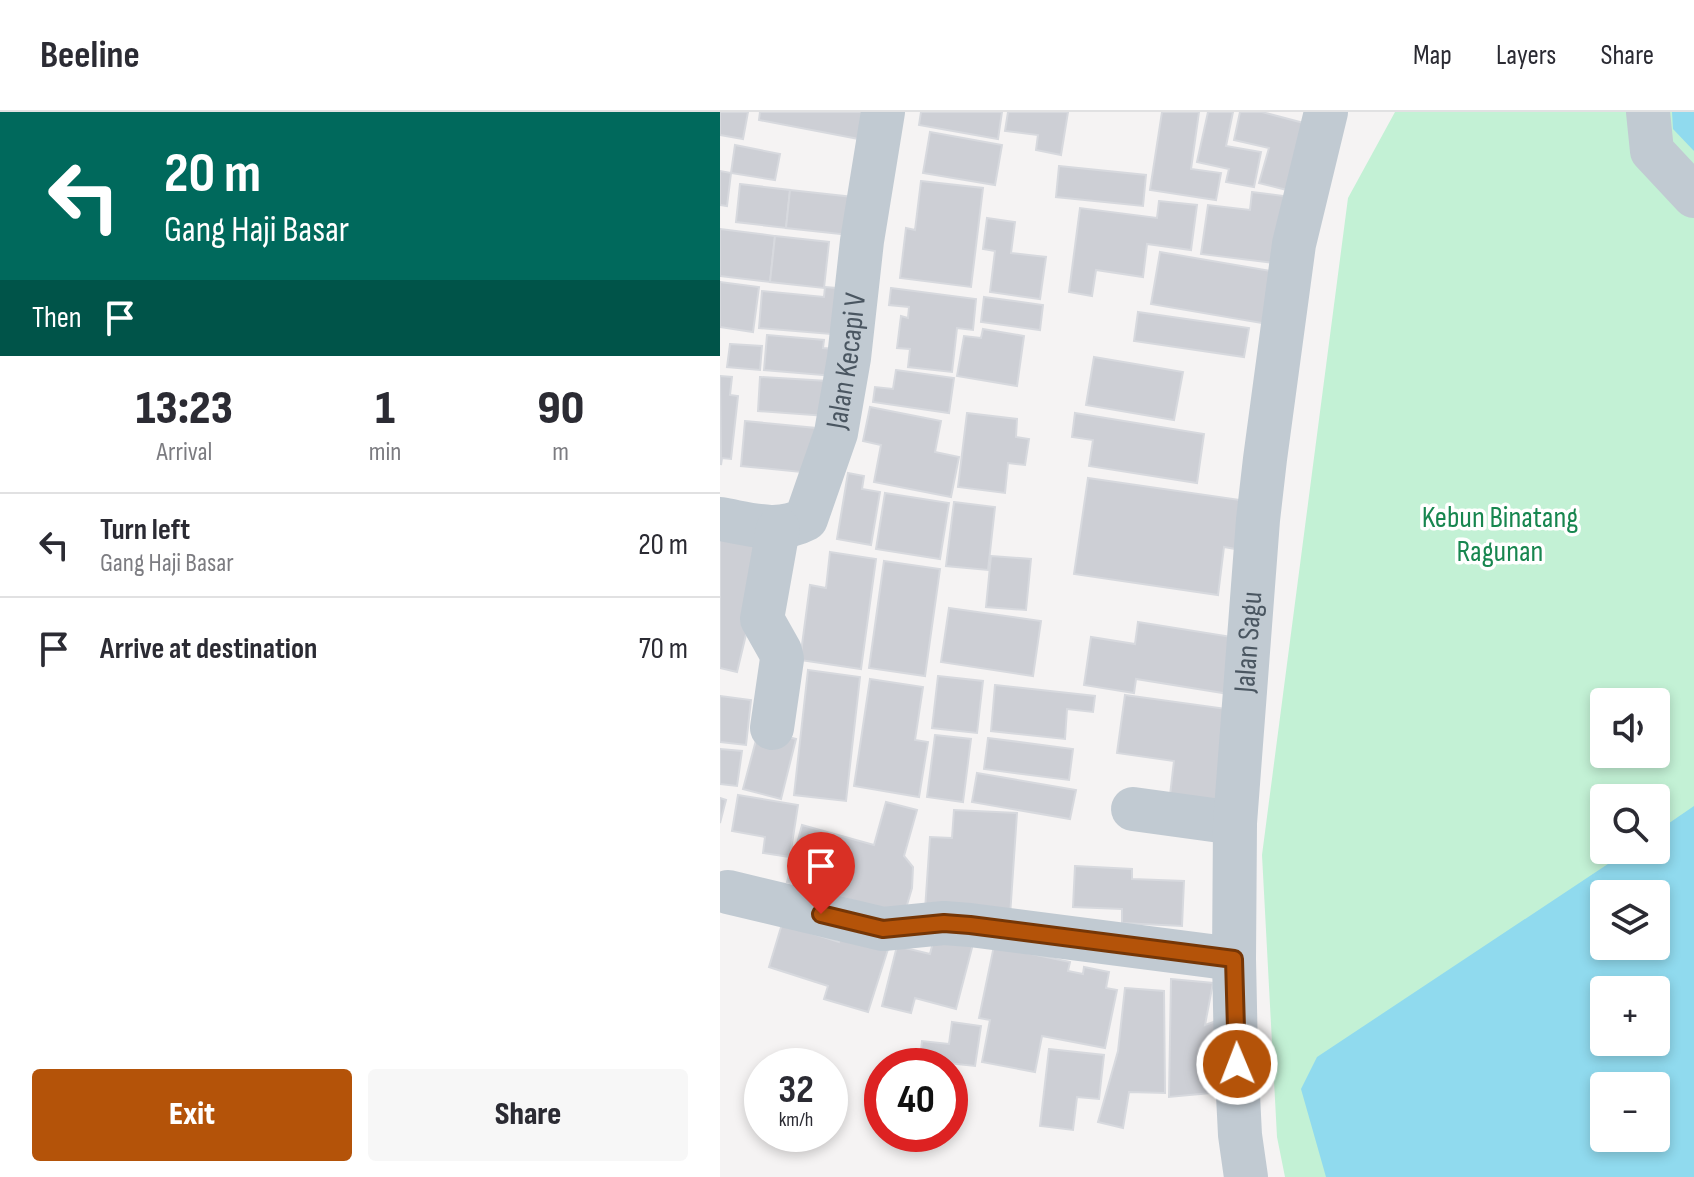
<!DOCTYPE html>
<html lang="en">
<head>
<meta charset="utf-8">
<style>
  :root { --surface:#fff; --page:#f7f7f7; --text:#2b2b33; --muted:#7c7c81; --line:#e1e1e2; --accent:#b45309 }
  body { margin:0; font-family:"Sofia Sans Condensed",sans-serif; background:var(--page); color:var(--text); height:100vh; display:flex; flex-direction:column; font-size:30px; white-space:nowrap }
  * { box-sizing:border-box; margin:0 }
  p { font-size:26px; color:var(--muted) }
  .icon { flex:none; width:44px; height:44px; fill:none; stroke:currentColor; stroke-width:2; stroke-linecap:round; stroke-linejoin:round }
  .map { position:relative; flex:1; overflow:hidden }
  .sheet { display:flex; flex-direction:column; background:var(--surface); width:720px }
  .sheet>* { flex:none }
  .hud { background:#00695c; color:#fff; overflow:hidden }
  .fabs { position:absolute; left:870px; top:576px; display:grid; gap:16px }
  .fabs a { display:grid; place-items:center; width:80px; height:80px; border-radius:8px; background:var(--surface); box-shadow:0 4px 12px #0003; font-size:40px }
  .speed { position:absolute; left:24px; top:936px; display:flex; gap:16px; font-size:40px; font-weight:700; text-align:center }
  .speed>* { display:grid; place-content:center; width:104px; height:104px; border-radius:50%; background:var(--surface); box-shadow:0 4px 12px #0003; line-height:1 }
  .speed small { font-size:20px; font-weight:400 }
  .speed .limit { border:12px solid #d22; background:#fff; color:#111 }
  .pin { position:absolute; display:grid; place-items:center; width:68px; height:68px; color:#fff; margin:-82px -34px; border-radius:50% 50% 50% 0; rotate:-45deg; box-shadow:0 0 8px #0007 }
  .pin .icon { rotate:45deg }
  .me { position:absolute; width:88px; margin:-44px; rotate:359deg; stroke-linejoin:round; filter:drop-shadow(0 0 6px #0008) }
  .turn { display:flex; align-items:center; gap:28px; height:168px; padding:0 32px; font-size:36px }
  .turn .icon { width:104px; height:104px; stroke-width:2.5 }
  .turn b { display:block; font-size:56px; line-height:68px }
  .then { display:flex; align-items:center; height:76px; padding:0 32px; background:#0003; gap:16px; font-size:30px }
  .eta { display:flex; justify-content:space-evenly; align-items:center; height:136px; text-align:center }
  .eta b { font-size:48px; font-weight:800; line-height:56px }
  .cta { display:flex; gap:16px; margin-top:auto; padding:16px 32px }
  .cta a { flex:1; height:92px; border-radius:8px; background:var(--accent); color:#fff; font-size:32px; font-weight:800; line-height:92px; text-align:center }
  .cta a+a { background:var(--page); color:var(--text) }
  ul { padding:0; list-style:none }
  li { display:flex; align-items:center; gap:24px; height:104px; padding:0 32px; border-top:2px solid var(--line) }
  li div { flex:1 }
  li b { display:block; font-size:30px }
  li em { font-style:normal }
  header { display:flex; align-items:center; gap:48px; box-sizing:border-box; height:112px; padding:0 40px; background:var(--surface); border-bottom:2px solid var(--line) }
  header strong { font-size:38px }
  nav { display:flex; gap:44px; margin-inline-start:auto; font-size:28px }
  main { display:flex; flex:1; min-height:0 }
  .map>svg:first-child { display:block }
  .green { fill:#c3f1d5; fill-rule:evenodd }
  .water { fill:#90daee; fill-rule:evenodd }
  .building { fill:#cdcfd5; stroke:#d7d9de; stroke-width:2 }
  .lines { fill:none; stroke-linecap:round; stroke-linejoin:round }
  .minor { stroke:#c1cad2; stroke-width:44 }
  .route-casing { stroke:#753606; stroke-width:20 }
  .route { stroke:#b45309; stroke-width:14 }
  .labels { text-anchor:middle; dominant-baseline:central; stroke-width:7; stroke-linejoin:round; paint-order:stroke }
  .street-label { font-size:30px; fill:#4a5661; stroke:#fff }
  .park-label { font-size:30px; fill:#17864f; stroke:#fff }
</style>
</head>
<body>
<header>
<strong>Beeline</strong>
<nav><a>Map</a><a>Layers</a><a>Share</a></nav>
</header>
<main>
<section class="sheet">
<div class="hud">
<div class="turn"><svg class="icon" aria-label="left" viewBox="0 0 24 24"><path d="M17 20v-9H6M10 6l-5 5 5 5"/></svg><div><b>20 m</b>Gang Haji Basar</div></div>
<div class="then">Then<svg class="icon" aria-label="arrive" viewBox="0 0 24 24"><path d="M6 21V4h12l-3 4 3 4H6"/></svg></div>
</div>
<div class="eta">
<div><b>13:23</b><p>Arrival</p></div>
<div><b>1</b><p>min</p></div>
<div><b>90</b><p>m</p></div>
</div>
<ul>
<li><svg class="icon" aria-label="left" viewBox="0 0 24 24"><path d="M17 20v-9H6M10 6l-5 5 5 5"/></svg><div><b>Turn left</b><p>Gang Haji Basar</p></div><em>20 m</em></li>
<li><svg class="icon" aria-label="arrive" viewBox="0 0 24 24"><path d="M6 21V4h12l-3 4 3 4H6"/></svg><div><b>Arrive at destination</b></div><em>70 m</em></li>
</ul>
<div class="cta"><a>Exit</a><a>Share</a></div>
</section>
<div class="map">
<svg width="974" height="1065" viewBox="0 0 974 1065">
  <rect width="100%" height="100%" fill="#f5f3f3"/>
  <path class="green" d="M675,0H974V1065H565L557,1025L542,743L628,86ZM884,590H936V642H884ZM884,686H936V738H884ZM884,782H936V834H884ZM884,878H936V930H884ZM884,974H936V1026H884Z"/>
  <g class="water">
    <polygon points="952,0 974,0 974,39 953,17"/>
    <path d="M974,694V1065H606L581,977L597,945L909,738H936V720ZM884,782H936V834H884ZM884,878H936V930H884ZM884,974H936V1026H884Z"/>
  </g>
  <g class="building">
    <polygon points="0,0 28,0 23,27 0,23"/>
    <polygon points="40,0 149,0 144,28 39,8"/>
    <polygon points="201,0 282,0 278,27 199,13"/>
    <polygon points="288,0 348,0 341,43 316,38 318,23 285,19"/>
    <polygon points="442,0 479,0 471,57 501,61 496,88 430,78"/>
    <polygon points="488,0 513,0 506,34 541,40 534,75 506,70 509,57 477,50"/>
    <polygon points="520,0 542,0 595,14 567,78 539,71 549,36 514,28"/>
    <polygon points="210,20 282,33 275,73 203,61"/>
    <polygon points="15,33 60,42 55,68 11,61"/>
    <polygon points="339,54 426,63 423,94 336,85"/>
    <polygon points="0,59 11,61 7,94 0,93"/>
    <polygon points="201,69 263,76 251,175 180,166 186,116 195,118"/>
    <polygon points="20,72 70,78 66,116 16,110"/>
    <polygon points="70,78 133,85 129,123 66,116"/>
    <polygon points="532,80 564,84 554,151 481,142 488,93 530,98"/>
    <polygon points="439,89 477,93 471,138 427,132 423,165 376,158 372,184 349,180 360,96 437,106"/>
    <polygon points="267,106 295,110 291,141 326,145 320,187 270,180 275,139 263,137"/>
    <polygon points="0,117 55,124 50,170 0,164"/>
    <polygon points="55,124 109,130 104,176 50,170"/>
    <polygon points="440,140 568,162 559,214 431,192"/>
    <polygon points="0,170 39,175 33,220 0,215"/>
    <polygon points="105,175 128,177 123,223 39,216 42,179 104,185"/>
    <polygon points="171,176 256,187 253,218 237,216 232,260 188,255 190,237 177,236 181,204 188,206 189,195 169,193"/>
    <polygon points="264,185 323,193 320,218 261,210"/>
    <polygon points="418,200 529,216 524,245 414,229"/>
    <polygon points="263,217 304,224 297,274 237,264 244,224 261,226"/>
    <polygon points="47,223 104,228 103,236 116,237 114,264 44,258"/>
    <polygon points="10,232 42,234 40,258 7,255"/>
    <polygon points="374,245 463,260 454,308 366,293"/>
    <polygon points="176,258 234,266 229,301 153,290 155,275 173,277"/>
    <polygon points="0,264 12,265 10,283 18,284 11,347 2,346 1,353"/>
    <polygon points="40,265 108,269 106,304 38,299"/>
    <polygon points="150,295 221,309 215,340 239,345 231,385 154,370 161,333 143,329"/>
    <polygon points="247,301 297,307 296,325 309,327 305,353 288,351 285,381 238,375"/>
    <polygon points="355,301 484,322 477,371 369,354 373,328 352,325"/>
    <polygon points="25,309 96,316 91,361 21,354"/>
    <polygon points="128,361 144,364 142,377 160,380 151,433 117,427"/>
    <polygon points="368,366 534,390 527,439 504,435 498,483 354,462"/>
    <polygon points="165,381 229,391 220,447 156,437"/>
    <polygon points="234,390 275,395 268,458 226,454"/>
    <polygon points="0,414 49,427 17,560 0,556"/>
    <polygon points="110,440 156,447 141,557 80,548 90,473 106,476"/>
    <polygon points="271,444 311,447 306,498 266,495"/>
    <polygon points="164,449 220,457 205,564 149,556"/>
    <polygon points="229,496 321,509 313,564 221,550"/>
    <polygon points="418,510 518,526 509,582 416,567 414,581 364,573 371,525 415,532"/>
    <polygon points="88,558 140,565 126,689 74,683"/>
    <polygon points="218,564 263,569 257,621 212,616"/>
    <polygon points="150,567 203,575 195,628 208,630 199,685 134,674"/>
    <polygon points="275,573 375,584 373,600 347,597 345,627 271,619"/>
    <polygon points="405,583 507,597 503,700 449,692 454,649 397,641"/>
    <polygon points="0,584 31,588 26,633 0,630"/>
    <polygon points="39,617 76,627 61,687 23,677"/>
    <polygon points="215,623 251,627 243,690 207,685"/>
    <polygon points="268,626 353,637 349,668 264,657"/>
    <polygon points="0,637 22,639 17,674 0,672"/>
    <polygon points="257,661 356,678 350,707 252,690"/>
    <polygon points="18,683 78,693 70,745 43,741 45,725 12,719"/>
    <polygon points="0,686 6,688 0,711"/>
    <polygon points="166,690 197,698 184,744 193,755 192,776 184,803 67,770 82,713 154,733"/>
    <polygon points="234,698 297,701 290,804 205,798 210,725 232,726"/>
    <polygon points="355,754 412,757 412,767 464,769 462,814 402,811 402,797 353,795"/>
    <polygon points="62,812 119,830 122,819 169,834 148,900 104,887 108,874 49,855"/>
    <polygon points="215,822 253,832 236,897 195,886 191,901 162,894 177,834 210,842"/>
    <polygon points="274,834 350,850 348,859 363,862 364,855 389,860 386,876 397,878 385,936 322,924 315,960 262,950 270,908 259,906"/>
    <polygon points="451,867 493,871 485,913 502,907 501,980 449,985"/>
    <polygon points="405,876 444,879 445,981 409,980 403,1016 378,1010 398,939"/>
    <polygon points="232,910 261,914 255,954 200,948 202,929 229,932"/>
    <polygon points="329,937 384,943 379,987 357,985 353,1018 320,1014"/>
  </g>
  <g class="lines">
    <g class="minor">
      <polyline points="928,0 932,39 974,84"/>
      <path id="s1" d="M0,407C30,412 58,422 86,407L116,321L129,246L142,129L163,0"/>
      <polyline points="52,616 62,547 60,539 42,507 58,417"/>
      <polyline points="413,697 515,711"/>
      <polyline points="8,780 163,817 224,811 250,813 514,847"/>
      <path id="s2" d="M526,1065L520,1023L516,943L514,847L515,711L538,408L545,347L574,132L606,0"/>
    </g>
  </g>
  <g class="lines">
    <defs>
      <polyline id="route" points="101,802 163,817 224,811 250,813 514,847 517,952"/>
    </defs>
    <use href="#route" class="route-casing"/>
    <use href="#route" class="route"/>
  </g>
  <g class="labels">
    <g class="street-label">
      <text stroke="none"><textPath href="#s1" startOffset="252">Jalan Kecapi V</textPath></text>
      <text stroke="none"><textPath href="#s2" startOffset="536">Jalan Sagu</textPath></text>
    </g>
    <g class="park-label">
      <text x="780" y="406">Kebun Binatang<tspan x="780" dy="34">Ragunan</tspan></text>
    </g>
  </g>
</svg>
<div class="fabs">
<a><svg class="icon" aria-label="sound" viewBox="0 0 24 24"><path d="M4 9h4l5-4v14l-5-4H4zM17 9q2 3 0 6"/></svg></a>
<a><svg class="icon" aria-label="search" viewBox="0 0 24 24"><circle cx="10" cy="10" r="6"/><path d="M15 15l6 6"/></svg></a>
<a><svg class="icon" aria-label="layers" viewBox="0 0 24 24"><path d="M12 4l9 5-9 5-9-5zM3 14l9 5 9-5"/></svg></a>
<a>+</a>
<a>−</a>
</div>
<div class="speed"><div>32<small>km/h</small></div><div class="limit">40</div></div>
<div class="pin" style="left:101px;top:802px;background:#d93025"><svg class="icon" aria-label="arrive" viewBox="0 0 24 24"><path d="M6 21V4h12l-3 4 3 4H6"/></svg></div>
<svg class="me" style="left:517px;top:952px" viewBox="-20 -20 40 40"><circle r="17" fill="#b45309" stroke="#fff" stroke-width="3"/><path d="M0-11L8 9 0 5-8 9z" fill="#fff"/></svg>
</div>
</main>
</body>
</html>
